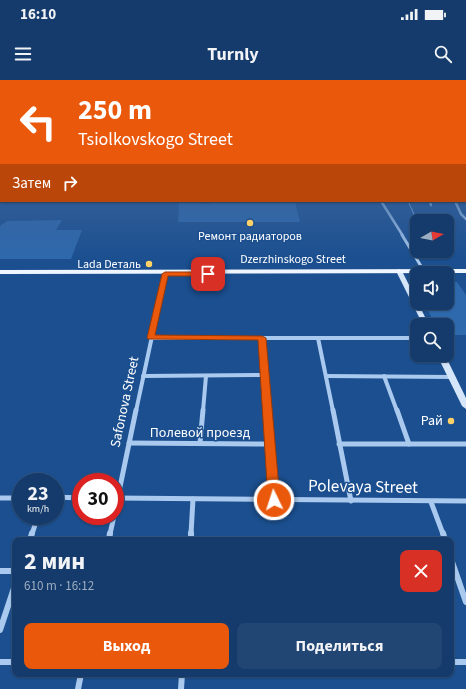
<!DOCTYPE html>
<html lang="ru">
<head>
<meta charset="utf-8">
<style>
  :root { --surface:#143b6b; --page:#214673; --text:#f1f3f6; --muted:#9dadc1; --line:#33557e; --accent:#ea580c }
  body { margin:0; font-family:"Source Sans 3",sans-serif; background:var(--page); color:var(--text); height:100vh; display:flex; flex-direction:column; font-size:15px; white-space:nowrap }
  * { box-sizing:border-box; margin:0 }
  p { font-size:13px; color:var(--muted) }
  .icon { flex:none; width:22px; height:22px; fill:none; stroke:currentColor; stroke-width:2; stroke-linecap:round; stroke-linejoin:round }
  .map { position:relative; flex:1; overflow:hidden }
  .sheet { position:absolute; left:12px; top:457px; width:442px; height:140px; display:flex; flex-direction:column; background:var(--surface); border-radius:8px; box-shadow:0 1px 3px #0004,0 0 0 1px var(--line) }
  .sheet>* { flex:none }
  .guide { position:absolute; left:0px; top:0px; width:466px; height:122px; box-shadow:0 1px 3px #0004,0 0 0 1px var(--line); background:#ea580c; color:#fff; overflow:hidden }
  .needle { width:26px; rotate:81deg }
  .controls { position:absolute; left:410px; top:134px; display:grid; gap:8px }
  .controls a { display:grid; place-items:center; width:44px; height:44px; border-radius:8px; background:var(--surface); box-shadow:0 1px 3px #0004,0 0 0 1px var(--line); font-size:20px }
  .speed { position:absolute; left:12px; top:393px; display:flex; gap:8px; font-size:20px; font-weight:700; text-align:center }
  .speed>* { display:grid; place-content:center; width:52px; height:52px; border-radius:50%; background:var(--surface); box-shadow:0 1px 3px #0004,0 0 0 1px var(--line); line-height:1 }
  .speed small { font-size:10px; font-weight:400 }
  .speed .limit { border:6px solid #d22; background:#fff; color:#111 }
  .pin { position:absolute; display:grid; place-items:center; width:34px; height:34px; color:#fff; margin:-17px; border-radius:8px; box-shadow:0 2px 6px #0006 }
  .me { position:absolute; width:44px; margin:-22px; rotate:356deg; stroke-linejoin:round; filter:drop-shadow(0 0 3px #0008) }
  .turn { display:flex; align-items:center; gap:14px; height:84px; padding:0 12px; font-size:18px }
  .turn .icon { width:52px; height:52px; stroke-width:2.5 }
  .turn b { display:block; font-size:28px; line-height:34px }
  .then { display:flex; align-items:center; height:38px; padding:0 12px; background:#0003; gap:8px; font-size:15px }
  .round { display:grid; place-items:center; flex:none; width:42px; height:42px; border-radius:8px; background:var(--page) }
  .summary { display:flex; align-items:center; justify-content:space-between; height:68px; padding:0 12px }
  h1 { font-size:24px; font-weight:700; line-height:30px }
  .button { display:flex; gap:8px; margin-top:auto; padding:8px 12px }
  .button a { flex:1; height:46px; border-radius:8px; background:var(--accent); color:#fff; font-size:16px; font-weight:700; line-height:46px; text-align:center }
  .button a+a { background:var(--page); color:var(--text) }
  .status { display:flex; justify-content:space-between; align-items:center; height:28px; padding:0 20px; background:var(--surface); direction:ltr }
  .status svg { height:11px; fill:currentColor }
  header { display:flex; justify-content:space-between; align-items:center; height:52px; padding:0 12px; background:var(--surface); font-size:18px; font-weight:700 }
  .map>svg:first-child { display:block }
  .green { fill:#2e69ad }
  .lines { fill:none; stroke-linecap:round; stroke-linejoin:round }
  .stream-far1 { stroke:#9cc4f0; stroke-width:1 }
  .stream { stroke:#9cc4f0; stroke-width:1.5 }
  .street-far4 { stroke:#a9c9ee; stroke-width:2.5 }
  .street-far3 { stroke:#a9c9ee; stroke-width:3 }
  .street-far2 { stroke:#a9c9ee; stroke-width:4 }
  .street-far1 { stroke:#a9c9ee; stroke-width:5 }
  .street { stroke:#a9c9ee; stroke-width:6 }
  .secondary { fill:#d6e6fa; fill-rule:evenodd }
  .primary { fill:#f0f6ff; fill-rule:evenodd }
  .route { fill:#ea580c; stroke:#983908 }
  .poi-dot { fill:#ffd166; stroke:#1b4f8f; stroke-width:1.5 }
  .labels { text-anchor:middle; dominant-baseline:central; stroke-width:3; stroke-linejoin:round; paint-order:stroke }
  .far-poi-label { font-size:12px; fill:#fff; stroke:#1b4f8f }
  .far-street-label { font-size:12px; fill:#fff; stroke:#1b4f8f }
  .street-label { font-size:14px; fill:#fff; stroke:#1b4f8f }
  .poi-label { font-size:14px; fill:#fff; stroke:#1b4f8f; text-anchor:end }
  .near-street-label { font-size:17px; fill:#fff; stroke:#1b4f8f }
</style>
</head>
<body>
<div class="status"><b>16:10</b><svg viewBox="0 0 49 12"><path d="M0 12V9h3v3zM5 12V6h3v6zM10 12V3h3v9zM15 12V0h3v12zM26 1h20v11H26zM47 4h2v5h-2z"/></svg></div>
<header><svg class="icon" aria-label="menu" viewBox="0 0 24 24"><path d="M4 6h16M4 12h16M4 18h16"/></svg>Turnly<svg class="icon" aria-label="search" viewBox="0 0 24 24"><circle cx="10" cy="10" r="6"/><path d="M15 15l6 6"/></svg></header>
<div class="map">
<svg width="466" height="609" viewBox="0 0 466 609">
  <rect width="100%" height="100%" fill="#1b4f8f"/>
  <g class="green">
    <polygon points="218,121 295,121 300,142 178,142 179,123 167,122 209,124"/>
    <polygon points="62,140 56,150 82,150 71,179 0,179 0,146 7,141"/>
    <polygon points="447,202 457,202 466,215 466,244 435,244 424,223 447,223"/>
    <polygon points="435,244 466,244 466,255 447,255 447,245"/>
  </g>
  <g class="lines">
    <polyline class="stream-far1" points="408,121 417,141"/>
    <polyline class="stream" points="433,171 434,173"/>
    <g class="street-far4">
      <polyline points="381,121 403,156"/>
      <polyline points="430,121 431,125"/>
      <polyline points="455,121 461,134 466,139"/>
    </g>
    <g class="street-far3">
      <polyline points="402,155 424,191"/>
      <polyline points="157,234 165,194"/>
    </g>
    <g class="street-far2">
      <polyline points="151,258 417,258"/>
      <polyline points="262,258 267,331"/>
      <polyline points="318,258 333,331"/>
      <polyline points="143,296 265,295"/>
      <polyline points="326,296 452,297"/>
      <polyline points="384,296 397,331"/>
      <polyline points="136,331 157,233"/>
      <polyline points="203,331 206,296"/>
    </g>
    <g class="street-far1">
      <polyline points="267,330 274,420"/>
      <polyline points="333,330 351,421"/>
      <polyline points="397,330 409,364"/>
      <polyline points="129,363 270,364"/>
      <polyline points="200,363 203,330"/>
      <polyline points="339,364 466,364"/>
      <polyline points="55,417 81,418"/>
      <polyline points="0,418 21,418"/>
      <polyline points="115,418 466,421"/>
      <polyline points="431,422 443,454"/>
      <polyline points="115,431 136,330"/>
      <polyline points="32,454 38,436"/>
      <polyline points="110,454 114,436"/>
      <polyline points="191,454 193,419"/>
    </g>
    <g class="street">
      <polyline points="443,453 445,460"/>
      <polyline points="30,460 32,453"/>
      <polyline points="109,460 110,453"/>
      <polyline points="191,460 191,453"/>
      <polyline points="451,479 466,522"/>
      <polyline points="0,491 15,491"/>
      <polyline points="0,550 15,505"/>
      <polyline points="0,582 15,582"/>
      <polyline points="451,582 466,582"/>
      <polyline points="78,609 81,594"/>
      <polyline points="181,609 182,594"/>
    </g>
    <g class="secondary">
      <polygon points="399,189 402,191 417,221 417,223 418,223 429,245 423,245 396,191"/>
      <polygon points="437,275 445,275 466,318 466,329 462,326"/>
    </g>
    <polygon class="primary" points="466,189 466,193 0,194 0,190"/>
  </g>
  <linearGradient id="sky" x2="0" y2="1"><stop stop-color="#0f2b4f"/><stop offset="0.52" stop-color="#39639b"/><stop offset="1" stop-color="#39639b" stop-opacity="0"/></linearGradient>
  <rect width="466" height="180" fill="url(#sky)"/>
  <polygon class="route" points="165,192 208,192 212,194 208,196 168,196 155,255 262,256 266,258 280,420 278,423 270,423 268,420 258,260 148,259 147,258 162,194"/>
  <g class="poi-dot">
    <circle cx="250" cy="143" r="4"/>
    <circle cx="149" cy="184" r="4"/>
    <circle cx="451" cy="341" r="4"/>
  </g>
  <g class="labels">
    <g class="far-poi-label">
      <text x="250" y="156">Ремонт радиаторов</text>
      <text x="141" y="184" text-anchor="end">Lada Dеталь</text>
    </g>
    <g class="far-street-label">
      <text x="293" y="179">Dzerzhinskogo Street</text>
    </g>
    <g class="street-label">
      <text transform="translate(125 322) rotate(-78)">Safonova Street</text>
      <text x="200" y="353">Полевой проезд</text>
    </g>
    <g class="poi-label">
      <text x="443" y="341">Рай</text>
    </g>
    <g class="near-street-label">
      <text transform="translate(363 407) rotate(1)">Polevaya Street</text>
    </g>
  </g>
</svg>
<div class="controls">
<a><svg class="needle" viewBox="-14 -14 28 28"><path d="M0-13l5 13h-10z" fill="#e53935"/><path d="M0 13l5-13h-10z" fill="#9dadc1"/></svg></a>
<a><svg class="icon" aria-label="sound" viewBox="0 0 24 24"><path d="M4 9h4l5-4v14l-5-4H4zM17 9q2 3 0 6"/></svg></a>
<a><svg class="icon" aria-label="search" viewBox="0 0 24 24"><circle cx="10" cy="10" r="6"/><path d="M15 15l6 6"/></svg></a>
</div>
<div class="speed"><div>23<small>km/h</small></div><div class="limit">30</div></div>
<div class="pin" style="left:208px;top:194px;background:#d93025"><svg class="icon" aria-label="arrive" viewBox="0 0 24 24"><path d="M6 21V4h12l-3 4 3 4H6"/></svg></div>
<svg class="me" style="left:274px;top:420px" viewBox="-20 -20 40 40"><circle r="17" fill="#ea580c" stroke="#fff" stroke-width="3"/><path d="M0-11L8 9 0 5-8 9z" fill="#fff"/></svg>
<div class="guide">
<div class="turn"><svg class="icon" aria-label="left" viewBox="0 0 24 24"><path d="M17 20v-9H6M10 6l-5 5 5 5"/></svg><div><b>250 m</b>Tsiolkovskogo Street</div></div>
<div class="then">Затем<svg class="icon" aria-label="right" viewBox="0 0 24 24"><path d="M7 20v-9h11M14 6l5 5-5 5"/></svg></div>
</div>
<section class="sheet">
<div class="summary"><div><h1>2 мин</h1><p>610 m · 16:12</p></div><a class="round" style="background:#d93025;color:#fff"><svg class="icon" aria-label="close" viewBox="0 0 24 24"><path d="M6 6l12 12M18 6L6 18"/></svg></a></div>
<div class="button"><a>Выход</a><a>Поделиться</a></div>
</section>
</div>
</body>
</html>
